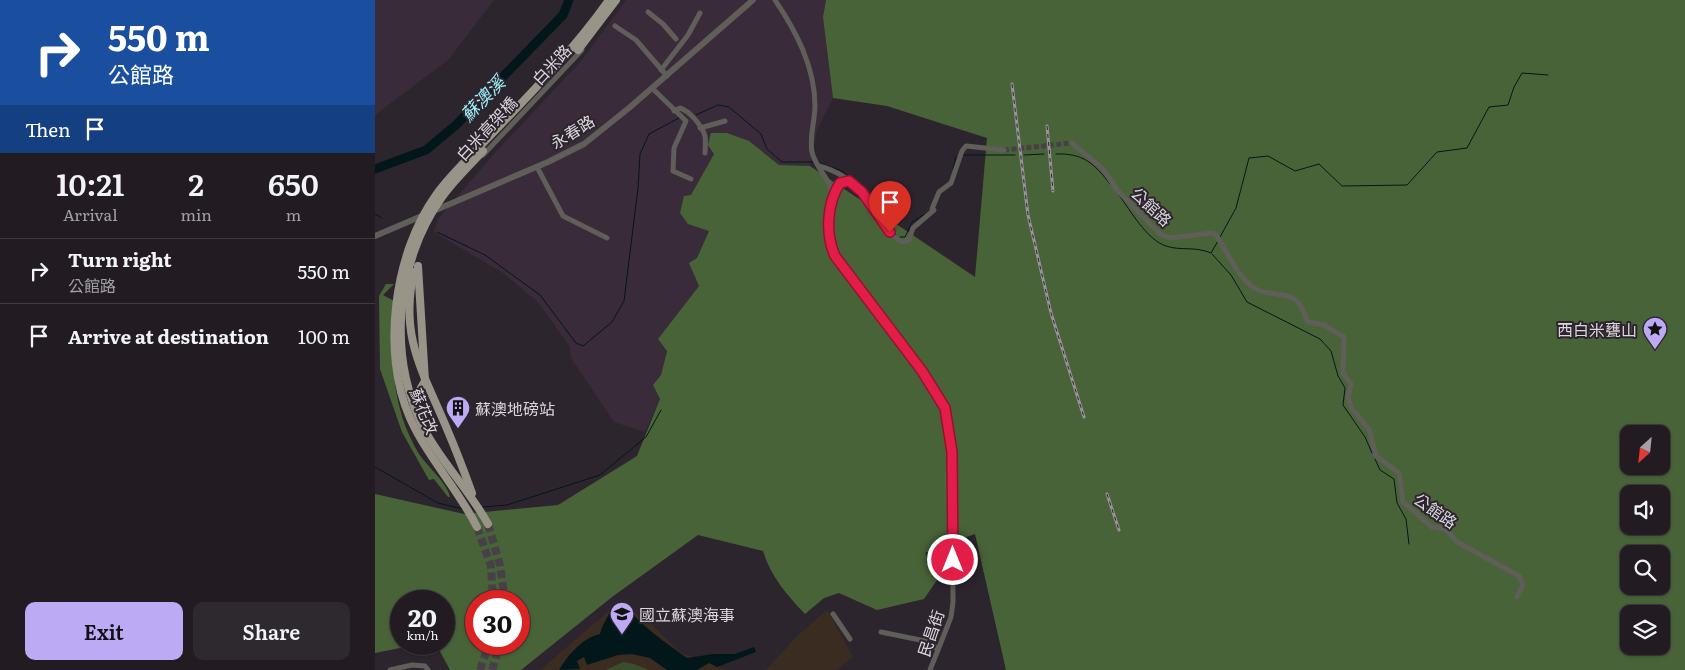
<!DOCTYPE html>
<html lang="en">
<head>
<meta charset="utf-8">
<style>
  :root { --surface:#221c22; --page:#2e292f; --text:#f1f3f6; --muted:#a2a1a5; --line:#3f3a40; --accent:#bcaaf5 }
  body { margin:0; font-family:Literata,"Noto Sans TC",serif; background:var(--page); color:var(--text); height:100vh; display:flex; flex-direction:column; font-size:19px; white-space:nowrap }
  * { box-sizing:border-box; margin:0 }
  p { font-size:16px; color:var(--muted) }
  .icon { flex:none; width:28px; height:28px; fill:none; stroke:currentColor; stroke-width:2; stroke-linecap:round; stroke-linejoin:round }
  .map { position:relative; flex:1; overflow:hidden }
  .drawer { display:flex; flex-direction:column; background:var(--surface); width:375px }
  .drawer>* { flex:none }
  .top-card { background:#1a4fa0; color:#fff; overflow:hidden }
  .needle { width:32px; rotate:207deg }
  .buttons { position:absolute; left:1245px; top:425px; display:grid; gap:10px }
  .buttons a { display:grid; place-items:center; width:50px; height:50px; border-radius:10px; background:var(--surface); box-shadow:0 1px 4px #0004,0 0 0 1px var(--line); font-size:25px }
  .speed { position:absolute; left:15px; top:590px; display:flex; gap:10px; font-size:25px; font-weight:700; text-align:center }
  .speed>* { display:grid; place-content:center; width:65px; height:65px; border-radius:50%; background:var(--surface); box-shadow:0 1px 4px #0004,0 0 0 1px var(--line); line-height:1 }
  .speed small { font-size:12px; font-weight:400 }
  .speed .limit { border:8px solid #d22; background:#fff; color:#111 }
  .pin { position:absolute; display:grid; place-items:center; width:42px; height:42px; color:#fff; margin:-51px -21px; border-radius:50% 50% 50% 0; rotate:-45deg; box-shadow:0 0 5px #0007 }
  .pin .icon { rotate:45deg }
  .me { position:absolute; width:55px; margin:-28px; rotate:0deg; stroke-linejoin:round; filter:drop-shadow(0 0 4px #0008) }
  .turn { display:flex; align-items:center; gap:18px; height:105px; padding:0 25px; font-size:22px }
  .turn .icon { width:65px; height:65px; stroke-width:2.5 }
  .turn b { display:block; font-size:35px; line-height:42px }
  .then { display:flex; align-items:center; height:48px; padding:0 25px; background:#0003; gap:10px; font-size:19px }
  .eta { display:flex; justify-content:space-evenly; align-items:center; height:85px; text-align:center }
  .eta b { font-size:30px; font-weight:600; line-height:35px }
  .primary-button { display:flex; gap:10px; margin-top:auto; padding:10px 25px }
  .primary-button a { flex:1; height:58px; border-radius:10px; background:var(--accent); color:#111; font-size:20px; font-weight:600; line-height:58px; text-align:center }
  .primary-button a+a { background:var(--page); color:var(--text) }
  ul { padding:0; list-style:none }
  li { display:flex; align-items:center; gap:15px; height:65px; padding:0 25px; border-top:1px solid var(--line) }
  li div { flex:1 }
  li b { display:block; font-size:19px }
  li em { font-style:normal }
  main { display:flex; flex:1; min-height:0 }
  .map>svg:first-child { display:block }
  .built { fill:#392b3a }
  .education { fill:#3b2c21 }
  .green { fill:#394e2b }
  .forest { fill:#496338; fill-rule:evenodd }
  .water { fill:#021719 }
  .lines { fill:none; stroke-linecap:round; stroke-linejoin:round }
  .stream { stroke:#021719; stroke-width:1 }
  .river { stroke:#021719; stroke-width:9 }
  .minor-tunnel { stroke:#474048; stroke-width:5; stroke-dasharray:5 2.5; stroke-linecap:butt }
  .primary-tunnel { stroke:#474048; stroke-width:8; stroke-dasharray:8 4; stroke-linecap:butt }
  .minor { stroke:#605e58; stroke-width:5 }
  .tertiary { stroke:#605e58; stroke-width:6 }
  .primary { stroke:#989488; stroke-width:8 }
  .rail-casing { stroke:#99929a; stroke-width:3 }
  .rail { stroke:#2d252e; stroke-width:1; stroke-dasharray:4; stroke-linecap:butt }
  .route-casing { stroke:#92132f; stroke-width:12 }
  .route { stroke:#e11d48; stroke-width:9 }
  .labels { text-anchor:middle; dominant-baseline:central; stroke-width:4; stroke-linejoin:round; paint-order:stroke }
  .street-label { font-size:16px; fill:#dcd6dd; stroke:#2d252e }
  .poi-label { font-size:16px; fill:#dcd6dd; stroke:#2d252e; text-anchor:start }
  .water-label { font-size:18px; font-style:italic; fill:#9df1f9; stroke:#2d252e }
</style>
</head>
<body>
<main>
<section class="drawer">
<div class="top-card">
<div class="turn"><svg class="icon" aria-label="right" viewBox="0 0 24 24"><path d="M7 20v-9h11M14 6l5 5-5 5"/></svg><div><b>550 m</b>公館路</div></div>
<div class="then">Then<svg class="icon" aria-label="arrive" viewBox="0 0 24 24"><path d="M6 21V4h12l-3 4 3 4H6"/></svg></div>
</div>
<div class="eta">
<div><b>10:21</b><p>Arrival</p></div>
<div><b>2</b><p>min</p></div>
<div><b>650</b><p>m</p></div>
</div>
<ul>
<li><svg class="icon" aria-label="right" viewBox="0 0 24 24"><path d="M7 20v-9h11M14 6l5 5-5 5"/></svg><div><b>Turn right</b><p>公館路</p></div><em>550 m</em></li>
<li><svg class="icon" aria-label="arrive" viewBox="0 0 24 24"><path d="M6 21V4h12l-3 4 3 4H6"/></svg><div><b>Arrive at destination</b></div><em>100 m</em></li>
</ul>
<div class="primary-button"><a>Exit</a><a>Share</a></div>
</section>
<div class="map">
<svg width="1310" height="670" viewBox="0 0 1310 670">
  <rect width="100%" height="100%" fill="#2d252e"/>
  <g class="built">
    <polygon points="0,0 119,0 73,60 0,115"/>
    <polygon points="251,0 451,0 448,17 458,98 442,130 435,166 404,165 388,152 339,154 316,196 334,231 322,258 324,286 283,339 292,350 286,375 278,385 285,399 270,432 239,422 196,358 195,347 164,303 128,273 59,232 63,219 118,155 207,60"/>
  </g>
  <g class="education">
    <polygon points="242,604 271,618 304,652 352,670 165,670"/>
    <polygon points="452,610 478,657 461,670 391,670 422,636"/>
  </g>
  <polygon class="green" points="248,662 259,664 274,670 231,670"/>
  <g class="forest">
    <path d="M451,0H1310V670H631L600,534L550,553L564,577L549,599L502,610L464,593L449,598L430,614C412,595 396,577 388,551L323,535L237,597L146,670H75L61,644H69V601H26V644H45L0,653V494L89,514L183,505L262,456L285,399L278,385L286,375L292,351L283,339L324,286L314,263L322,258L334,231L313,224L305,213L309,196L316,195L339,154L333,145L336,133H352L374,141L404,165L435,166L600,277L612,138L512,106L458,98L448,17ZM1254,434H1286V466H1254ZM1254,494H1286V526H1254ZM1254,554H1286V586H1254ZM101,601H144V644H101ZM1254,614H1286V646H1254Z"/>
    <path d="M11,284H19L8,295L19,301C16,355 15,406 44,454C52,466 73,484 75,497H73L59,479L54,480L27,432L5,369L4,296Z"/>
  </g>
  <path class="water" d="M247,602C265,625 288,641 312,658L338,654H360L379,647L381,652L342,667L334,663L322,670H292L275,658L257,654L243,655L212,665L209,657L202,661L205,669L184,670C193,655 207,638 225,634C227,624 234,616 238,605Z"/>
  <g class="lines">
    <g class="stream">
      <polyline points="321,115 343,105 354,107 386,134 392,149 407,162 438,162"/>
      <path d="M681,154C708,153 719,163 735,184"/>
      <polyline points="588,155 640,155"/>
      <polyline points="649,155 669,154"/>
      <polyline points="444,163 467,171 477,180"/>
      <polyline points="578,169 581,157"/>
      <polyline points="484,186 521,235"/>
      <path d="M744,195C755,210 772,240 791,246C805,251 820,246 836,253L843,241"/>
      <polyline points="0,214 7,218"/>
      <polyline points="62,232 110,255 165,295 201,343 208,346 237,322 249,301 263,188 265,154 274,134 304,118"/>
      <polyline points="525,237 530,237 537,222 550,214"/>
      <polyline points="845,237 861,208 874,158 893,156 920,171 944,164 967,186 1032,185 1062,152 1092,148 1114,107 1133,105 1139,87 1147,73 1173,75"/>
      <polyline points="837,254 856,275 872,302 945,339 956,351 963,376 970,388 968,405 990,437 997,453"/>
      <polyline points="1000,459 1005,470 1019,479 1022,503 1031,519 1034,544"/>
      <polyline points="0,467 63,503 88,509"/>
      <polyline points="107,507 132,505 225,475 271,437 286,410"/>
    </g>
    <polyline class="river" points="0,169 51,150 81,125 188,15 194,0"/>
    <polyline class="minor-tunnel" points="629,150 697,143"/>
    <g class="primary-tunnel">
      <polyline points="113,524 125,565 130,601"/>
      <polyline points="102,527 116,566 118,601"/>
      <polyline points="105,670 114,644"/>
      <polyline points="117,670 125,644"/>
    </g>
    <g class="minor">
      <path d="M400,0C421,31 440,67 440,106C440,121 434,137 437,152C441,170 458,180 458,200C458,223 449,231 460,256L547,371L570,408L577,452L578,602L576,617L555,670"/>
      <polyline points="273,12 288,24 301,39"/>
      <polyline points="240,26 261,40 292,76"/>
      <polyline points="286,70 313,35 325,13"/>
      <polyline points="277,88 311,121 299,148 298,171 316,179"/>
      <path d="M299,111L305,108C315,111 327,126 330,136C331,141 330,148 330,153"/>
      <polyline points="325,128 350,121"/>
      <path d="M697,143L728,169L742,190L785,234L795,238L837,233L841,235C854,254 860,274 879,288C892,297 910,290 923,302C927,306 930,316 933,322L949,325L969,337L968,373L976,384L973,398L977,409L994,429L1001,456L1024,473L1028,502L1057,527L1071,529L1082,542L1144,576L1148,585L1142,597"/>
      <polyline points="108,155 207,50"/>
      <path d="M444,166C460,170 477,180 487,193C501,208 508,232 527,242L534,240L538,228L559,210L557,209L564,192L576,183L587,151L591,146L629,150"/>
      <polyline points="162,167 188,216 232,238"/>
      <polyline points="459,198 465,183 474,181"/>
      <polyline points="458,614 475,639"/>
      <polyline points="506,632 555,642 563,650"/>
      <polyline points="15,670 37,665 50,666 53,670"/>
    </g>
    <polyline class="tertiary" points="0,236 173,162 209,144 254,108 378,0"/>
    <g class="primary">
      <polyline points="203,50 241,0"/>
      <path d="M108,151C94,166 79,180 67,197C19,264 11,364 53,436C71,467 96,493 113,524"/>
      <path d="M39,272C24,336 48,372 72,429C81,450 89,471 97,493"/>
      <polyline points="40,398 50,381 43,266"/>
      <path d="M102,527C83,489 53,458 35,418C6,353 19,253 61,195C76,174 95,157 112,139C155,94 198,51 234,0"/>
    </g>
    <defs>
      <g id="rail">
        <polyline points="637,84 653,215 676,313 709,417"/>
        <polyline points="672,126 678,191"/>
        <polyline points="732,494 744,530"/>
      </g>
    </defs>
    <use href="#rail" class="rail-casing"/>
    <use href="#rail" class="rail"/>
  </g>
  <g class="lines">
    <defs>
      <path id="route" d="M515,232L487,192L474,181L465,183C452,203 450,234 460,256L547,371L570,408L577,452L578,560"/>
    </defs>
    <use href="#route" class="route-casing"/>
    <use href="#route" class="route"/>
  </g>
  <defs>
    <symbol id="sight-pin" viewBox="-11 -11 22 30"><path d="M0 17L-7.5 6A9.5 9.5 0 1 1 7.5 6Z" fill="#bcaaf5" stroke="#2d252e"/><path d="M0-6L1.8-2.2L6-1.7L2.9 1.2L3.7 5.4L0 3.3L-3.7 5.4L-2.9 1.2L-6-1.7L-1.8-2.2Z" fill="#111"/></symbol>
    <symbol id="building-pin" viewBox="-11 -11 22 30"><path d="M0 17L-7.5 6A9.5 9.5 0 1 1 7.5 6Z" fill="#bcaaf5" stroke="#2d252e"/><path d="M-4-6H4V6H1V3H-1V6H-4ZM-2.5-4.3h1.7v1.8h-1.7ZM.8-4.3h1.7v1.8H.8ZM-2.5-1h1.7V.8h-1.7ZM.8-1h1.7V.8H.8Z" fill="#111"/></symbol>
    <symbol id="school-pin" viewBox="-11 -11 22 30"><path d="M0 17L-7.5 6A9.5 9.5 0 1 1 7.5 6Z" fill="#bcaaf5" stroke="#2d252e"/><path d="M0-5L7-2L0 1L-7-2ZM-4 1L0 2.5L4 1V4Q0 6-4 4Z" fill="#111"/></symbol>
  </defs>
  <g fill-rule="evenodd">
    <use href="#sight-pin" x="1266" y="315" width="28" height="38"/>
    <use href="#building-pin" x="69" y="394" width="28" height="38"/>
    <use href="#school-pin" x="233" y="600" width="28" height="38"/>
  </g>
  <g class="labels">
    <g class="street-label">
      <text transform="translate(176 64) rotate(-47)">白米路</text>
      <text transform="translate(111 128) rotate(-47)">白米高架橋</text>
      <text transform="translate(197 131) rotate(-32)">永春路</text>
      <text transform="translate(777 206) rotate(43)">公館路</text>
      <text transform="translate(50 411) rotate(68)">蘇花改</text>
      <text transform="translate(1061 510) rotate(35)">公館路</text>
      <text transform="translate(555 633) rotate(-71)">民昌街</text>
    </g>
    <g class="poi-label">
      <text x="1262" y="329" text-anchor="end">西白米甕山</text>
      <text x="100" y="408">蘇澳地磅站</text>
      <text x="264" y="614">國立蘇澳海事</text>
    </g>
    <g class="water-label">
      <text transform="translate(107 98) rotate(-46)">蘇澳溪</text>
    </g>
  </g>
</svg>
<div class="buttons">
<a><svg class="needle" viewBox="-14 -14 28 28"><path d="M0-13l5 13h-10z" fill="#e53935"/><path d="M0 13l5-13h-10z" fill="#a2a1a5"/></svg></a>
<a><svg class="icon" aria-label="sound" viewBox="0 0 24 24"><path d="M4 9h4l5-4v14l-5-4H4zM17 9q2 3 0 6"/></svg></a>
<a><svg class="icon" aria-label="search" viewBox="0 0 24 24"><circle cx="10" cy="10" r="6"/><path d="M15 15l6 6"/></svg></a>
<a><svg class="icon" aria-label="layers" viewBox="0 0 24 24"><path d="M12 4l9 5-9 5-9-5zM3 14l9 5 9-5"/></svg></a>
</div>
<div class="speed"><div>20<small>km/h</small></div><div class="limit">30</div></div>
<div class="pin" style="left:515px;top:232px;background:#d93025"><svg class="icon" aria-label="arrive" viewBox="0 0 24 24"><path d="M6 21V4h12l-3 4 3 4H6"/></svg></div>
<svg class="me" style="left:578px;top:560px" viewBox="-20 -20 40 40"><circle r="17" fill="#e11d48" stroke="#fff" stroke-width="3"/><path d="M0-11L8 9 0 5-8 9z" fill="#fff"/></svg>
</div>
</main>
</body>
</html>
